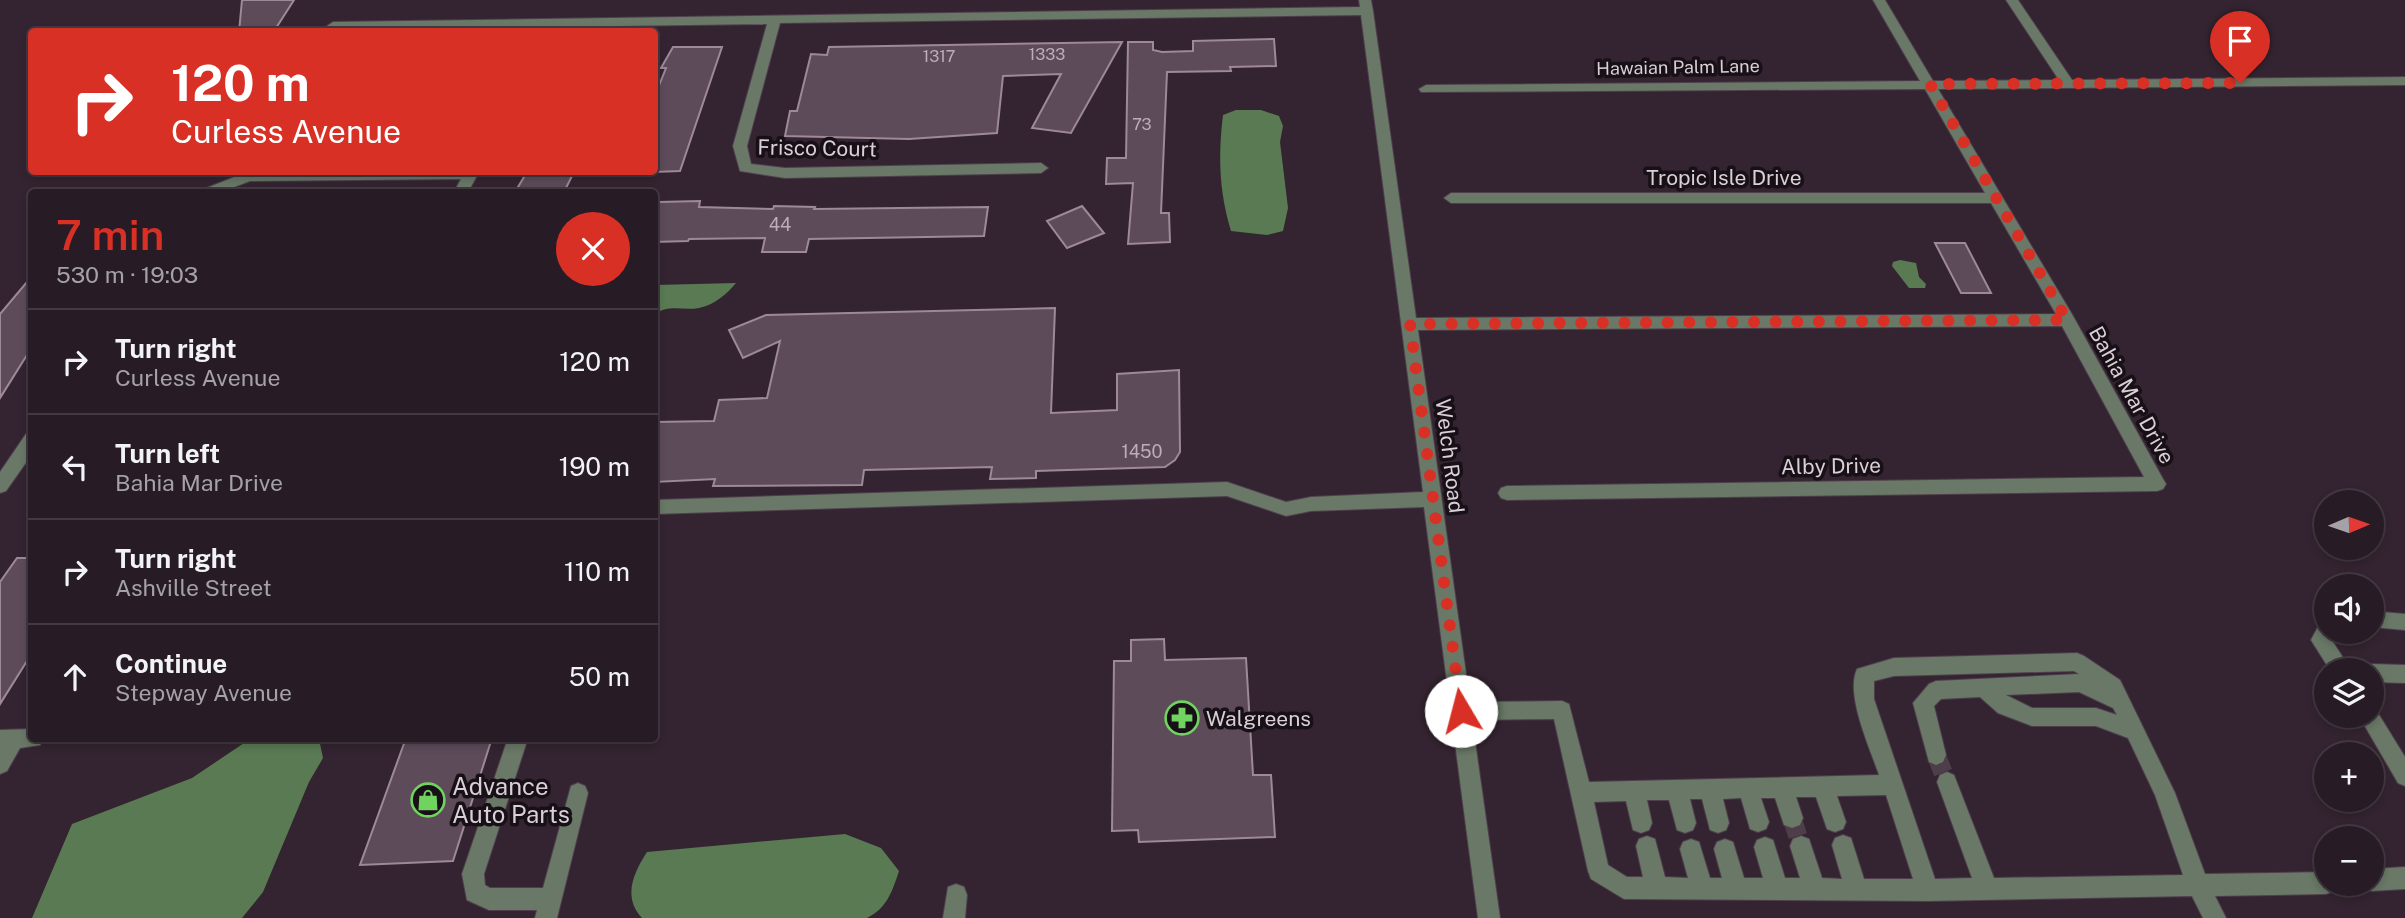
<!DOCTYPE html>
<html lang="en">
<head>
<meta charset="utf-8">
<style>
  :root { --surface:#271b25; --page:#2f242d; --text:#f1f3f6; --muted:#a4a1a7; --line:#433942; --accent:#d93025 }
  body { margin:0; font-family:"Public Sans",sans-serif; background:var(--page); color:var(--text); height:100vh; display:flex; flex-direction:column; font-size:26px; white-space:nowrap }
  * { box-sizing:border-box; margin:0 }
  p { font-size:23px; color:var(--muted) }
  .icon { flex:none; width:38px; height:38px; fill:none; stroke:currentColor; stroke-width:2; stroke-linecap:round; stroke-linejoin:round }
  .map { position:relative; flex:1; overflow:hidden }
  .side { position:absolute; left:28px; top:189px; width:630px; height:553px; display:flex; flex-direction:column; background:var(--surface); border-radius:7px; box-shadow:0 4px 10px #0003,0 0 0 2px var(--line) }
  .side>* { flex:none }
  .guide { position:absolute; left:28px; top:28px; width:630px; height:147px; border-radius:7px; box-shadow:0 4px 10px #0003,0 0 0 2px var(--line); background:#d93025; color:#fff; overflow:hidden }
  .needle { width:46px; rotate:88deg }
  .tools { position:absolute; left:2314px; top:490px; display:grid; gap:14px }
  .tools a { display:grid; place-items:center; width:70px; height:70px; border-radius:50%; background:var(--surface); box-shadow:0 4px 10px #0003,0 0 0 2px var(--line); font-size:35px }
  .pin { position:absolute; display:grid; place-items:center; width:60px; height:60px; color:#fff; margin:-72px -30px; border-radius:50% 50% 50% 0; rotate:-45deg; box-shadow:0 0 7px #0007 }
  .pin .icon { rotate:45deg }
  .me { position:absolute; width:77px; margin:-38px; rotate:352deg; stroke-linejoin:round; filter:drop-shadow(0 0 5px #0008) }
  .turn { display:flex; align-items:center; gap:24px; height:147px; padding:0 28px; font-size:32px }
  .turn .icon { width:91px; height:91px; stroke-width:2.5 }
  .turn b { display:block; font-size:49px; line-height:60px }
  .round { display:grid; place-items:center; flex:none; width:74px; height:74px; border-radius:37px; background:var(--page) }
  .overview { display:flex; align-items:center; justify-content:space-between; height:119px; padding:0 28px }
  h1 { font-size:42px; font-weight:600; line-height:52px; color:var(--accent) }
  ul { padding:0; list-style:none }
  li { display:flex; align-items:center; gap:21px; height:105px; padding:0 28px; border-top:2px solid var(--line) }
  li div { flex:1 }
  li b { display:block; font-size:26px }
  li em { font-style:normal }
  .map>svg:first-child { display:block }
  .water { fill:#597a53 }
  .building { fill:#5d4b59; stroke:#9d8998; stroke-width:2 }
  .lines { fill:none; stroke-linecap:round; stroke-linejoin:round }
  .minor-tunnel { stroke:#4d3e4a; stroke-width:19; stroke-dasharray:19 10; stroke-linecap:butt }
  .minor-casing { stroke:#4f3f4c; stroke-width:2 }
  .minor { fill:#697867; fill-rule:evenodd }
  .route { stroke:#d93025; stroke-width:12; stroke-dasharray:0 21.6 }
  .labels { text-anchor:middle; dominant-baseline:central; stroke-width:7; stroke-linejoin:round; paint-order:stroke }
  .far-number-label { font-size:16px; fill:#bbaeb8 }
  .far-street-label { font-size:18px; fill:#dacfd7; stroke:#171016 }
  .number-label { font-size:18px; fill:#bbaeb8 }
  .street-label { font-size:21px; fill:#dacfd7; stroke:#171016 }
  .poi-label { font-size:21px; fill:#dacfd7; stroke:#171016; text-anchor:start }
  .near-poi-label { font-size:24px; fill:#dacfd7; stroke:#171016; text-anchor:start }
</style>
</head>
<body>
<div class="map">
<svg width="2405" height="918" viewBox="0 0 2405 918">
  <rect width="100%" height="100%" fill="#342431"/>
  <g class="water">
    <path d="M1236,110H1261L1279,116L1283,126L1280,142L1288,208L1283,231L1267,235L1231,231C1219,191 1218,156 1223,115Z"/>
    <polygon points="1900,260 1916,263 1919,277 1926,284 1925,288 1909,288 1892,266 1893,262"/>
    <path d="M736,283C727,294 714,305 699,308C682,311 670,304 655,314V285Z"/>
    <polygon points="250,739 319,739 323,758 309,782 263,892 242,918 32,918 72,824 192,778"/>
    <path d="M845,834L881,848L899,871C892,892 887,908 867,918H642C622,897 634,872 647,852Z"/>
  </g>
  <g class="building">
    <polygon points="242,0 294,0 276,28 239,32"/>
    <polygon points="1274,39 1276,66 1230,67 1231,71 1167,72 1161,213 1169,213 1170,242 1128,244 1133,183 1106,184 1107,158 1126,158 1128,42 1153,42 1153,50 1162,52 1193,51 1193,41"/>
    <polygon points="1122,42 1071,133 1032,128 1061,74 1003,76 997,133 909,139 785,136 790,111 797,111 811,54 827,55 829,47"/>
    <polygon points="673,47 722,47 680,171 654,172 654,98 666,68 661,68"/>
    <polygon points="527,172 574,172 564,192 515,192"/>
    <polygon points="700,201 699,207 773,209 774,206 815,207 814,209 988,207 984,236 809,239 806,252 762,252 765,238 689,239 688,241 654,242 654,215 659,202"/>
    <polygon points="1082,206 1104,233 1067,248 1047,221"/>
    <polygon points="1935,243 1965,243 1991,293 1961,293"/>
    <polygon points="32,276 32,347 0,398 0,314"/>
    <polygon points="1055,308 1051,413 1117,410 1117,374 1179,370 1180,452 1175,460 1165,467 1036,471 1036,478 990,479 992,467 864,470 862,485 713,486 715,479 654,482 654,422 714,421 719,400 767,398 780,341 743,358 729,330 766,315"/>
    <polygon points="17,558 32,558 32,653 0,704 0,582"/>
    <polygon points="1164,639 1165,660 1246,658 1253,775 1271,775 1275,837 1139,842 1138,830 1112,831 1114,661 1131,661 1131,640"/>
    <polygon points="406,738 492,738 453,861 360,865"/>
  </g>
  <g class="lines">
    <g class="minor-tunnel">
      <polyline points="1936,755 1947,782"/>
      <polyline points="1792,818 1801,846"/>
    </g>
    <defs>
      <g id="minor">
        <path d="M1359,0H1371L1373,11L1416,318L2056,314L1991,203H1451L1444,198L1451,193H1985L1925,89L1421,92L1419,89L1426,85L1920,81L1873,0H1885L1933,81L2059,80L2006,0H2018L2072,80L2405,77V85L1938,89L2073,316L2163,479L2166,484L2163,489L2157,491L1507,500L1501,498L1498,493L1501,488L1507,486L2144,477L2062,326L1418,330L1470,702L1562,701L1569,704L1589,782L1879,775C1870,748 1845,695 1857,669L1894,658L2077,653L2084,656L2120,680L2175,793L2205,874L2326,872V884H2337L2334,891L2326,894L2215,896L2226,918H2203L2192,896L1928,901L1624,899L1591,879L1588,871L1554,719L1472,720L1500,918H1478L1424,507L1311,511L1286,516L1227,496L654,514V500L1227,482L1286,502L1311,497L1423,492L1361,15L780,23L747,146L751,164L785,168L1041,163L1048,168L1041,173L785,178L740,171L733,146L767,24L333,30L327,26L333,22L1360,7ZM2074,671L2079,674L1936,681L1929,684L1913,703L1929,762L1936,765L1943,762L1946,755L1934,706L1941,699L1980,697L1998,713L2032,726H2096L2128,738L2155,795L2183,875L1994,878L1954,775L1947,772L1940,775L1937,782L1972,878L1935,879L1874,699V681L1894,676ZM2079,692L2113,708L2117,715L2096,708H2032L2006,695ZM1886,795L1913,879H1864L1851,838L1843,835L1835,838L1832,845L1842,879L1822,878L1809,839L1801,836L1793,839L1790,846L1800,878H1785L1773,840L1765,837L1757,840L1754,847L1763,878H1744L1733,842L1725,839L1717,842L1714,849L1722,878H1710L1699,842L1691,839L1683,842L1680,849L1688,878L1665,877L1655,839L1647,836L1639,839L1636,846L1643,877H1627L1608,865L1594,802L1626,801L1633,830L1641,833L1649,830L1652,823L1647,800H1669L1677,830L1685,833L1693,830L1696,823L1690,799H1702L1710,830L1718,833L1726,830L1729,823L1723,799L1741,798L1750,829L1758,832L1766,829L1769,822L1761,798H1775L1784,825L1792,828L1800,825L1803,818L1796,797H1816L1827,829L1835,832L1843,829L1846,822L1837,796Z"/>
        <polygon points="247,172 479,172 468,192 454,192 461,179 250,181 221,192 202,192 204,189"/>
        <polygon points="32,432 32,454 6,491 0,493 0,472 26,434"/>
        <polygon points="2371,611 2405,614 2405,630 2371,627"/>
        <polygon points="2326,623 2326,632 2335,632 2331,639 2351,670 2330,670 2311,640 2319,625"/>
        <polygon points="2371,664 2405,665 2405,683 2371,682 2371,670 2362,670"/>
        <polygon points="2371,708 2376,710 2405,757 2405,786 2398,783 2359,716 2371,716"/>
        <polygon points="32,729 32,738 43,738 40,745 20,748 7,771 0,774 0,730"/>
        <polygon points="508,738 528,738 484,874 485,885 490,888 543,888 571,786 578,783 585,786 588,793 557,918 535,918 537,910 489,910 467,900 462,874"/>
        <polygon points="2405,867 2405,889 2371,891 2363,888 2362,884 2371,884 2371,869"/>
        <polygon points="956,884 964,887 967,895 965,918 943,918 948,887"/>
      </g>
    </defs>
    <use href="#minor" class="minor-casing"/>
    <use href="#minor" class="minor"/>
  </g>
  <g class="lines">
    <polyline class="route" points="1461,711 1410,324 2067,320 1930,84 2240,83"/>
  </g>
  <defs>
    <symbol id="pharmacy-ring" viewBox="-11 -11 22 22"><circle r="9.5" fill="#171016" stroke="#70d35f" stroke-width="1.5"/><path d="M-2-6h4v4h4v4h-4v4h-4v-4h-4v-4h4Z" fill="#70d35f"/></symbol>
    <symbol id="shop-ring" viewBox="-11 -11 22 22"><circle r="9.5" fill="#171016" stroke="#70d35f" stroke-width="1.5"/><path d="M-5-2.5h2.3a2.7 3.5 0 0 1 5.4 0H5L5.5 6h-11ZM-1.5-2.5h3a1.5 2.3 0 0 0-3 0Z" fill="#70d35f"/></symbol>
  </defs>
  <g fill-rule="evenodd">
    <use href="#pharmacy-ring" x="1163" y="699" width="38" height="38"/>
    <use href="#shop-ring" x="409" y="781" width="38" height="38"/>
  </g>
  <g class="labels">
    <g class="far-number-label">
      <text x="1047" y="54">1333</text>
      <text x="939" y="56">1317</text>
      <text x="1142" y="124">73</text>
    </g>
    <g class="far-street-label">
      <text transform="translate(1678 67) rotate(-1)">Hawaian Palm Lane</text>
    </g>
    <g class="number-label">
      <text x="780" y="224">44</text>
      <text x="1142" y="451">1450</text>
    </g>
    <g class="street-label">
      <text transform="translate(817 148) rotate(1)">Frisco Court</text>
      <text x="1724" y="177">Tropic Isle Drive</text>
      <text transform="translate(2132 395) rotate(61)">Bahia Mar Drive</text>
      <text transform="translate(1450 456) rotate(83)">Welch Road</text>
      <text transform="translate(1831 466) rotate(-1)">Alby Drive</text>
    </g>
    <g class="poi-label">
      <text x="1206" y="718">Walgreens</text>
    </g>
    <g class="near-poi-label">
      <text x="452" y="786">Advance<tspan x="452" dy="28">Auto Parts</tspan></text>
    </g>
  </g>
</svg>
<div class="tools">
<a><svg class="needle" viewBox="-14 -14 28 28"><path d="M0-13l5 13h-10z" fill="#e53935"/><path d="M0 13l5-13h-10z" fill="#a4a1a7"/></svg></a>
<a><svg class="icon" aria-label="sound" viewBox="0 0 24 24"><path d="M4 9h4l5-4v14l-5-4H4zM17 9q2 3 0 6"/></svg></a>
<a><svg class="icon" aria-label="layers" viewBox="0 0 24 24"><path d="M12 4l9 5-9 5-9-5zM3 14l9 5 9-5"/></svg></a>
<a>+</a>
<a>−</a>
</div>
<div class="pin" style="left:2240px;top:83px;background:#d93025"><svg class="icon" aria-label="arrive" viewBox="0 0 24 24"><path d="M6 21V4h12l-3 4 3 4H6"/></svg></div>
<svg class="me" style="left:1461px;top:711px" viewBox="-20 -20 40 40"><circle r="19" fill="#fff"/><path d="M0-13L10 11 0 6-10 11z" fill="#d93025"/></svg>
<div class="guide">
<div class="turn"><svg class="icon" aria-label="right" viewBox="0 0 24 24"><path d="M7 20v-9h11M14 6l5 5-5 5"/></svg><div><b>120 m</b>Curless Avenue</div></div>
</div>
<section class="side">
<div class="overview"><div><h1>7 min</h1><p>530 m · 19:03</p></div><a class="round" style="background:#d93025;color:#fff"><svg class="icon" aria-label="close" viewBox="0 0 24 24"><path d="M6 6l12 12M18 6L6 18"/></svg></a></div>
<ul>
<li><svg class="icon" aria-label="right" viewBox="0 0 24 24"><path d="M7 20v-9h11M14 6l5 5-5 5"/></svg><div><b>Turn right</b><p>Curless Avenue</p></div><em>120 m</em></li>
<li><svg class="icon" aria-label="left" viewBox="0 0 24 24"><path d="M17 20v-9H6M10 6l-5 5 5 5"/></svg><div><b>Turn left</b><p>Bahia Mar Drive</p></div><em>190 m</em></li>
<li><svg class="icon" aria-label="right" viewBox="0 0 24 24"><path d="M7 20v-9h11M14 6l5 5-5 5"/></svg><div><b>Turn right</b><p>Ashville Street</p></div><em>110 m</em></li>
<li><svg class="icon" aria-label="ahead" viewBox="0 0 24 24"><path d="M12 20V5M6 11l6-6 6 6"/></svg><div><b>Continue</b><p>Stepway Avenue</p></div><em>50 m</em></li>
</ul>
</section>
</div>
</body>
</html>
